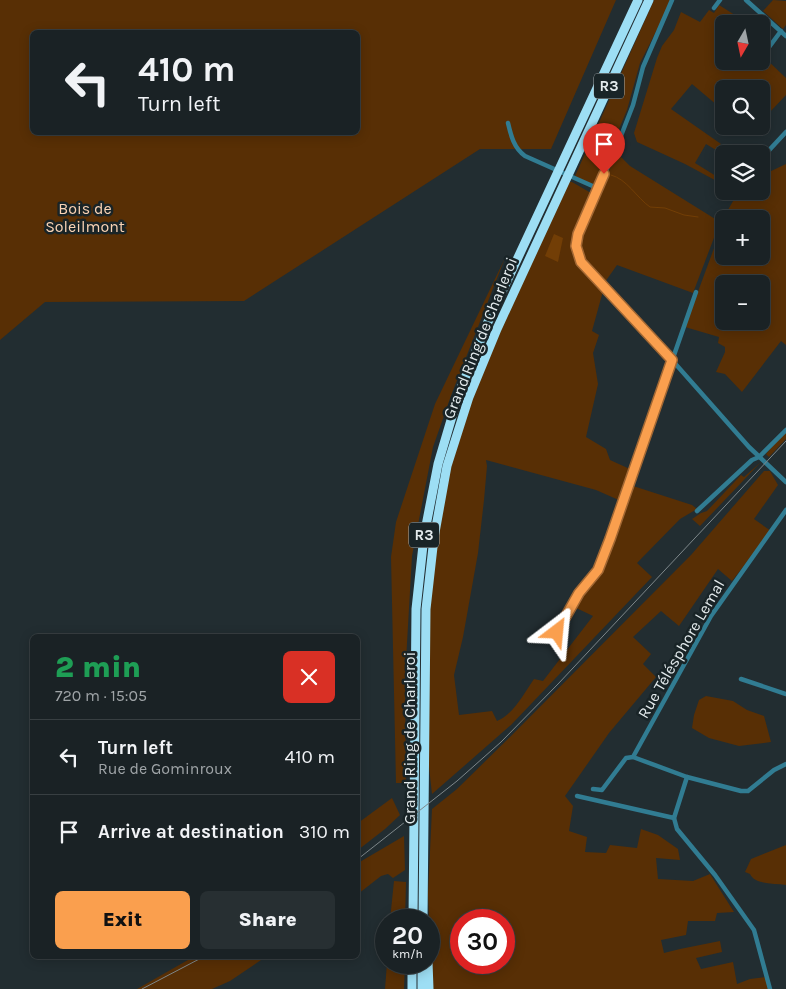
<!DOCTYPE html>
<html lang="en">
<head>
<meta charset="utf-8">
<style>
  :root { --surface:#1a2225; --page:#272f32; --text:#f1f3f6; --muted:#9fa4a7; --line:#383f42; --accent:#fa9f4e }
  body { margin:0; font-family:Karla,sans-serif; background:var(--page); color:var(--text); height:100vh; display:flex; flex-direction:column; font-size:19px; white-space:nowrap }
  * { box-sizing:border-box; margin:0 }
  p { font-size:16px; color:var(--muted) }
  .icon { flex:none; width:28px; height:28px; fill:none; stroke:currentColor; stroke-width:2; stroke-linecap:round; stroke-linejoin:round }
  .map { position:relative; flex:1; overflow:hidden }
  .sheet { position:absolute; left:30px; top:634px; width:330px; height:325px; display:flex; flex-direction:column; background:var(--surface); border-radius:8px; box-shadow:0 2px 12px #0003,0 0 0 1px var(--line) }
  .sheet>* { flex:none }
  .guide { position:absolute; left:30px; top:30px; width:330px; height:105px; border-radius:8px; box-shadow:0 2px 12px #0003,0 0 0 1px var(--line); background:#1a2225; color:var(--text); overflow:hidden }
  .needle { width:32px; rotate:189deg }
  .controls { position:absolute; left:715px; top:15px; display:grid; gap:10px }
  .controls a { display:grid; place-items:center; width:55px; height:55px; border-radius:8px; background:var(--surface); box-shadow:0 2px 12px #0003,0 0 0 1px var(--line); font-size:25px }
  .speed { position:absolute; left:375px; top:909px; display:flex; gap:10px; font-size:25px; font-weight:700; text-align:center }
  .speed>* { display:grid; place-content:center; width:65px; height:65px; border-radius:50%; background:var(--surface); box-shadow:0 2px 12px #0003,0 0 0 1px var(--line); line-height:1 }
  .speed small { font-size:12px; font-weight:400 }
  .speed .limit { border:8px solid #d22; background:#fff; color:#111 }
  .pin { position:absolute; display:grid; place-items:center; width:42px; height:42px; color:#fff; margin:-51px -21px; border-radius:50% 50% 50% 0; rotate:-45deg; box-shadow:0 0 5px #0007 }
  .pin .icon { rotate:45deg }
  .me { position:absolute; width:55px; margin:-28px; rotate:29deg; stroke-linejoin:round; filter:drop-shadow(0 0 4px #0008) }
  .turn { display:flex; align-items:center; gap:18px; height:105px; padding:0 25px; font-size:22px }
  .turn .icon { width:65px; height:65px; stroke-width:2.5 }
  .turn b { display:block; font-size:35px; line-height:42px }
  .round { display:grid; place-items:center; flex:none; width:52px; height:52px; border-radius:8px; background:var(--page) }
  .headline { display:flex; align-items:center; justify-content:space-between; height:85px; padding:0 25px }
  h1 { font-size:30px; font-weight:800; line-height:38px; color:#1e9e55 }
  .action { display:flex; gap:10px; margin-top:auto; padding:10px 25px }
  .action a { flex:1; height:58px; border-radius:8px; background:var(--accent); color:#111; font-size:20px; font-weight:800; line-height:58px; text-align:center }
  .action a+a { background:var(--page); color:var(--text) }
  ul { padding:0; list-style:none }
  li { display:flex; align-items:center; gap:15px; height:75px; padding:0 25px; border-top:1px solid var(--line) }
  li div { flex:1 }
  li b { display:block; font-size:19px }
  li em { font-style:normal }
  .map>svg:first-child { display:block }
  .green { fill:#582f05; fill-rule:evenodd }
  .water { fill:#723e06 }
  .lines { fill:none; stroke-linecap:round; stroke-linejoin:round }
  .stream { stroke:#723e06; stroke-width:1 }
  .street { stroke:#317c92; stroke-width:4.5 }
  .highway { stroke:#9ddef4; stroke-width:9 }
  .rail { stroke:#7e878a; stroke-width:1 }
  .route-casing { stroke:#a26733; stroke-width:12 }
  .route { stroke:#fa9f4e; stroke-width:9 }
  .labels { text-anchor:middle; dominant-baseline:central; stroke-width:5; stroke-linejoin:round; paint-order:stroke }
  .shield { fill:#192427; stroke:#a7afb2; stroke-width:1 }
  .shield-label { font-size:15px; font-weight:bold; fill:#e4ebed }
  .park-label { font-size:16px; fill:#fad3b4; stroke:#192427 }
  .street-label { font-size:16px; fill:#e4ebed; stroke:#192427 }
</style>
</head>
<body>
<div class="map">
<svg width="786" height="989" viewBox="0 0 786 989">
  <rect width="100%" height="100%" fill="#222d31"/>
  <g class="green">
    <path d="M0,0H616L551,149H480L244,301L45,302L0,340ZM32,32H358V132H32Z"/>
    <polygon points="654,0 672,0 640,63 627,110 601,172 592,186 575,176"/>
    <polygon points="773,0 786,1 786,25 783,29 763,11"/>
    <polygon points="719,5 738,17 733,24 724,24 724,61 755,61 753,63 758,67 765,58 786,78 786,95 769,113 764,113 761,116 761,89 724,89 724,111 692,84 671,109 721,144 716,150 706,144 695,163 724,181 724,185 685,164 637,142 634,133 657,58 662,46 674,30 681,12 700,22 709,10 714,13"/>
    <path d="M622,142L620,156L630,166L720,222L693,293L617,265L605,282C586,262 577,256 582,228Z"/>
    <path d="M786,164V345L781,341L742,392L725,374L716,372L725,352V347L718,343L719,337L685,327L724,221V256H761V219H724L729,208L739,191H761V176L765,179L769,172ZM724,284H761V321H724Z"/>
    <path d="M569,182H572L591,193L571,241L573,256L603,291L592,331L599,335L593,353L598,384L586,437L606,449L610,460L632,470L621,501L596,490L486,460L487,466L484,500L478,553L463,637L454,675L459,715L492,711L497,721C514,714 524,693 534,679L543,681L593,616L572,606L600,567L630,485L692,505L697,509L680,519L637,563L652,577L511,725L432,794L428,758L429,574L448,476L480,374Z"/>
    <polygon points="505,258 452,393 433,447 412,556 405,678 406,783 396,783 391,557 396,522 435,404"/>
    <polygon points="786,430 786,439 769,457 766,454"/>
    <polygon points="761,462 700,526 692,519 701,513 707,511 741,475 744,477"/>
    <path d="M764,471H770L778,485L754,519L771,531L732,581L718,569L679,626L661,611L633,637L651,654L643,664L656,677L609,733L565,796L573,806L569,831L587,837L585,852L606,853L610,845L637,848L641,829L658,835L678,849L680,860L656,858L658,879L693,881L710,874L734,912L717,913L715,921H688L686,935L661,940L664,953L680,949L720,941L722,952L696,958L701,969L733,962L737,984L750,979L767,977L770,989H432L428,894L432,809L457,789L513,734L691,555ZM461,920H504V962H461Z"/>
    <polygon points="706,696 733,701 747,710 764,716 771,742 739,746 709,738 692,728 694,715 699,700"/>
    <polygon points="392,798 400,815 385,829 358,850 358,823"/>
    <polygon points="404,836 405,870 393,878 388,874 381,876 358,894 358,863"/>
    <path d="M786,845V885C774,883 755,885 750,874L745,872L751,859Z"/>
    <polygon points="394,881 406,882 405,920 390,920"/>
    <polygon points="195,956 267,956 230,981 212,989 137,989"/>
    <polygon points="387,963 405,963 404,989 385,989"/>
  </g>
  <polygon class="water" points="554,234 563,238 558,262 545,256"/>
  <g class="lines">
    <path class="stream" d="M611,175C627,179 637,198 650,207L665,208L684,215L698,217"/>
    <g class="street">
      <polyline points="672,0 643,67 633,105 617,146 578,234 576,246 581,262 672,360 749,447 786,482"/>
      <polyline points="746,0 786,36"/>
      <polyline points="714,8 720,0"/>
      <polyline points="761,58 781,31"/>
      <polyline points="758,62 759,61"/>
      <path d="M508,123C511,136 514,148 525,156L597,188"/>
      <polyline points="761,159 786,132"/>
      <polyline points="697,511 752,460 759,457 786,430"/>
      <polyline points="557,632 579,593 598,570 610,539 696,292"/>
      <polyline points="741,679 786,694"/>
      <polyline points="633,757 687,777 741,791 748,791 774,770 786,764"/>
      <polyline points="593,789 602,790 626,758 633,757 711,616 786,510"/>
      <polyline points="577,796 674,818 687,777"/>
      <polyline points="674,818 677,829 715,875 754,930 770,989"/>
    </g>
    <g class="highway">
      <polyline points="413,920 416,609 424,536 438,464 459,393 487,324 638,0"/>
      <polyline points="423,920 426,609 434,538 447,466 469,397 497,329 649,0"/>
      <polyline points="428,962 429,989"/>
      <polyline points="412,989 412,962"/>
      <polyline points="422,989 422,962"/>
    </g>
    <g class="rail">
      <polyline points="358,859 457,781 501,742 558,684 786,441"/>
      <polyline points="142,989 205,956"/>
    </g>
  </g>
  <g class="lines">
    <defs>
      <polyline id="route" points="557,632 579,593 598,570 610,539 672,360 581,262 576,246 578,234 604,174"/>
    </defs>
    <use href="#route" class="route-casing"/>
    <use href="#route" class="route"/>
  </g>
  <g class="labels">
    <g class="shield">
      <rect x="594" y="73.5" width="30" height="25" rx="4"/>
      <rect x="409" y="522.5" width="30" height="25" rx="4"/>
    </g>
    <g class="shield-label">
      <text x="609" y="86">R3</text>
      <text x="424" y="535">R3</text>
    </g>
    <g class="park-label">
      <text x="85" y="208">Bois de<tspan x="85" dy="18">Soleilmont</tspan></text>
    </g>
    <g class="street-label">
      <text transform="translate(480 338) rotate(-68)">Grand Ring de Charleroi</text>
      <text transform="translate(681 649) rotate(-60)">Rue Télésphore Lemal</text>
      <text transform="translate(409 738) rotate(-90)">Grand Ring de Charleroi</text>
    </g>
  </g>
</svg>
<div class="controls">
<a><svg class="needle" viewBox="-14 -14 28 28"><path d="M0-13l5 13h-10z" fill="#e53935"/><path d="M0 13l5-13h-10z" fill="#9fa4a7"/></svg></a>
<a><svg class="icon" aria-label="search" viewBox="0 0 24 24"><circle cx="10" cy="10" r="6"/><path d="M15 15l6 6"/></svg></a>
<a><svg class="icon" aria-label="layers" viewBox="0 0 24 24"><path d="M12 4l9 5-9 5-9-5zM3 14l9 5 9-5"/></svg></a>
<a>+</a>
<a>−</a>
</div>
<div class="speed"><div>20<small>km/h</small></div><div class="limit">30</div></div>
<div class="pin" style="left:604px;top:174px;background:#d93025"><svg class="icon" aria-label="arrive" viewBox="0 0 24 24"><path d="M6 21V4h12l-3 4 3 4H6"/></svg></div>
<svg class="me" style="left:557px;top:632px" viewBox="-20 -20 40 40"><path d="M0-17L14 15 0 8-14 15z" fill="#fa9f4e" stroke="#fff" stroke-width="4"/></svg>
<div class="guide">
<div class="turn"><svg class="icon" aria-label="left" viewBox="0 0 24 24"><path d="M17 20v-9H6M10 6l-5 5 5 5"/></svg><div><b>410 m</b>Turn left</div></div>
</div>
<section class="sheet">
<div class="headline"><div><h1>2 min</h1><p>720 m · 15:05</p></div><a class="round" style="background:#d93025;color:#fff"><svg class="icon" aria-label="close" viewBox="0 0 24 24"><path d="M6 6l12 12M18 6L6 18"/></svg></a></div>
<ul>
<li><svg class="icon" aria-label="left" viewBox="0 0 24 24"><path d="M17 20v-9H6M10 6l-5 5 5 5"/></svg><div><b>Turn left</b><p>Rue de Gominroux</p></div><em>410 m</em></li>
<li><svg class="icon" aria-label="arrive" viewBox="0 0 24 24"><path d="M6 21V4h12l-3 4 3 4H6"/></svg><div><b>Arrive at destination</b></div><em>310 m</em></li>
</ul>
<div class="action"><a>Exit</a><a>Share</a></div>
</section>
</div>
</body>
</html>
